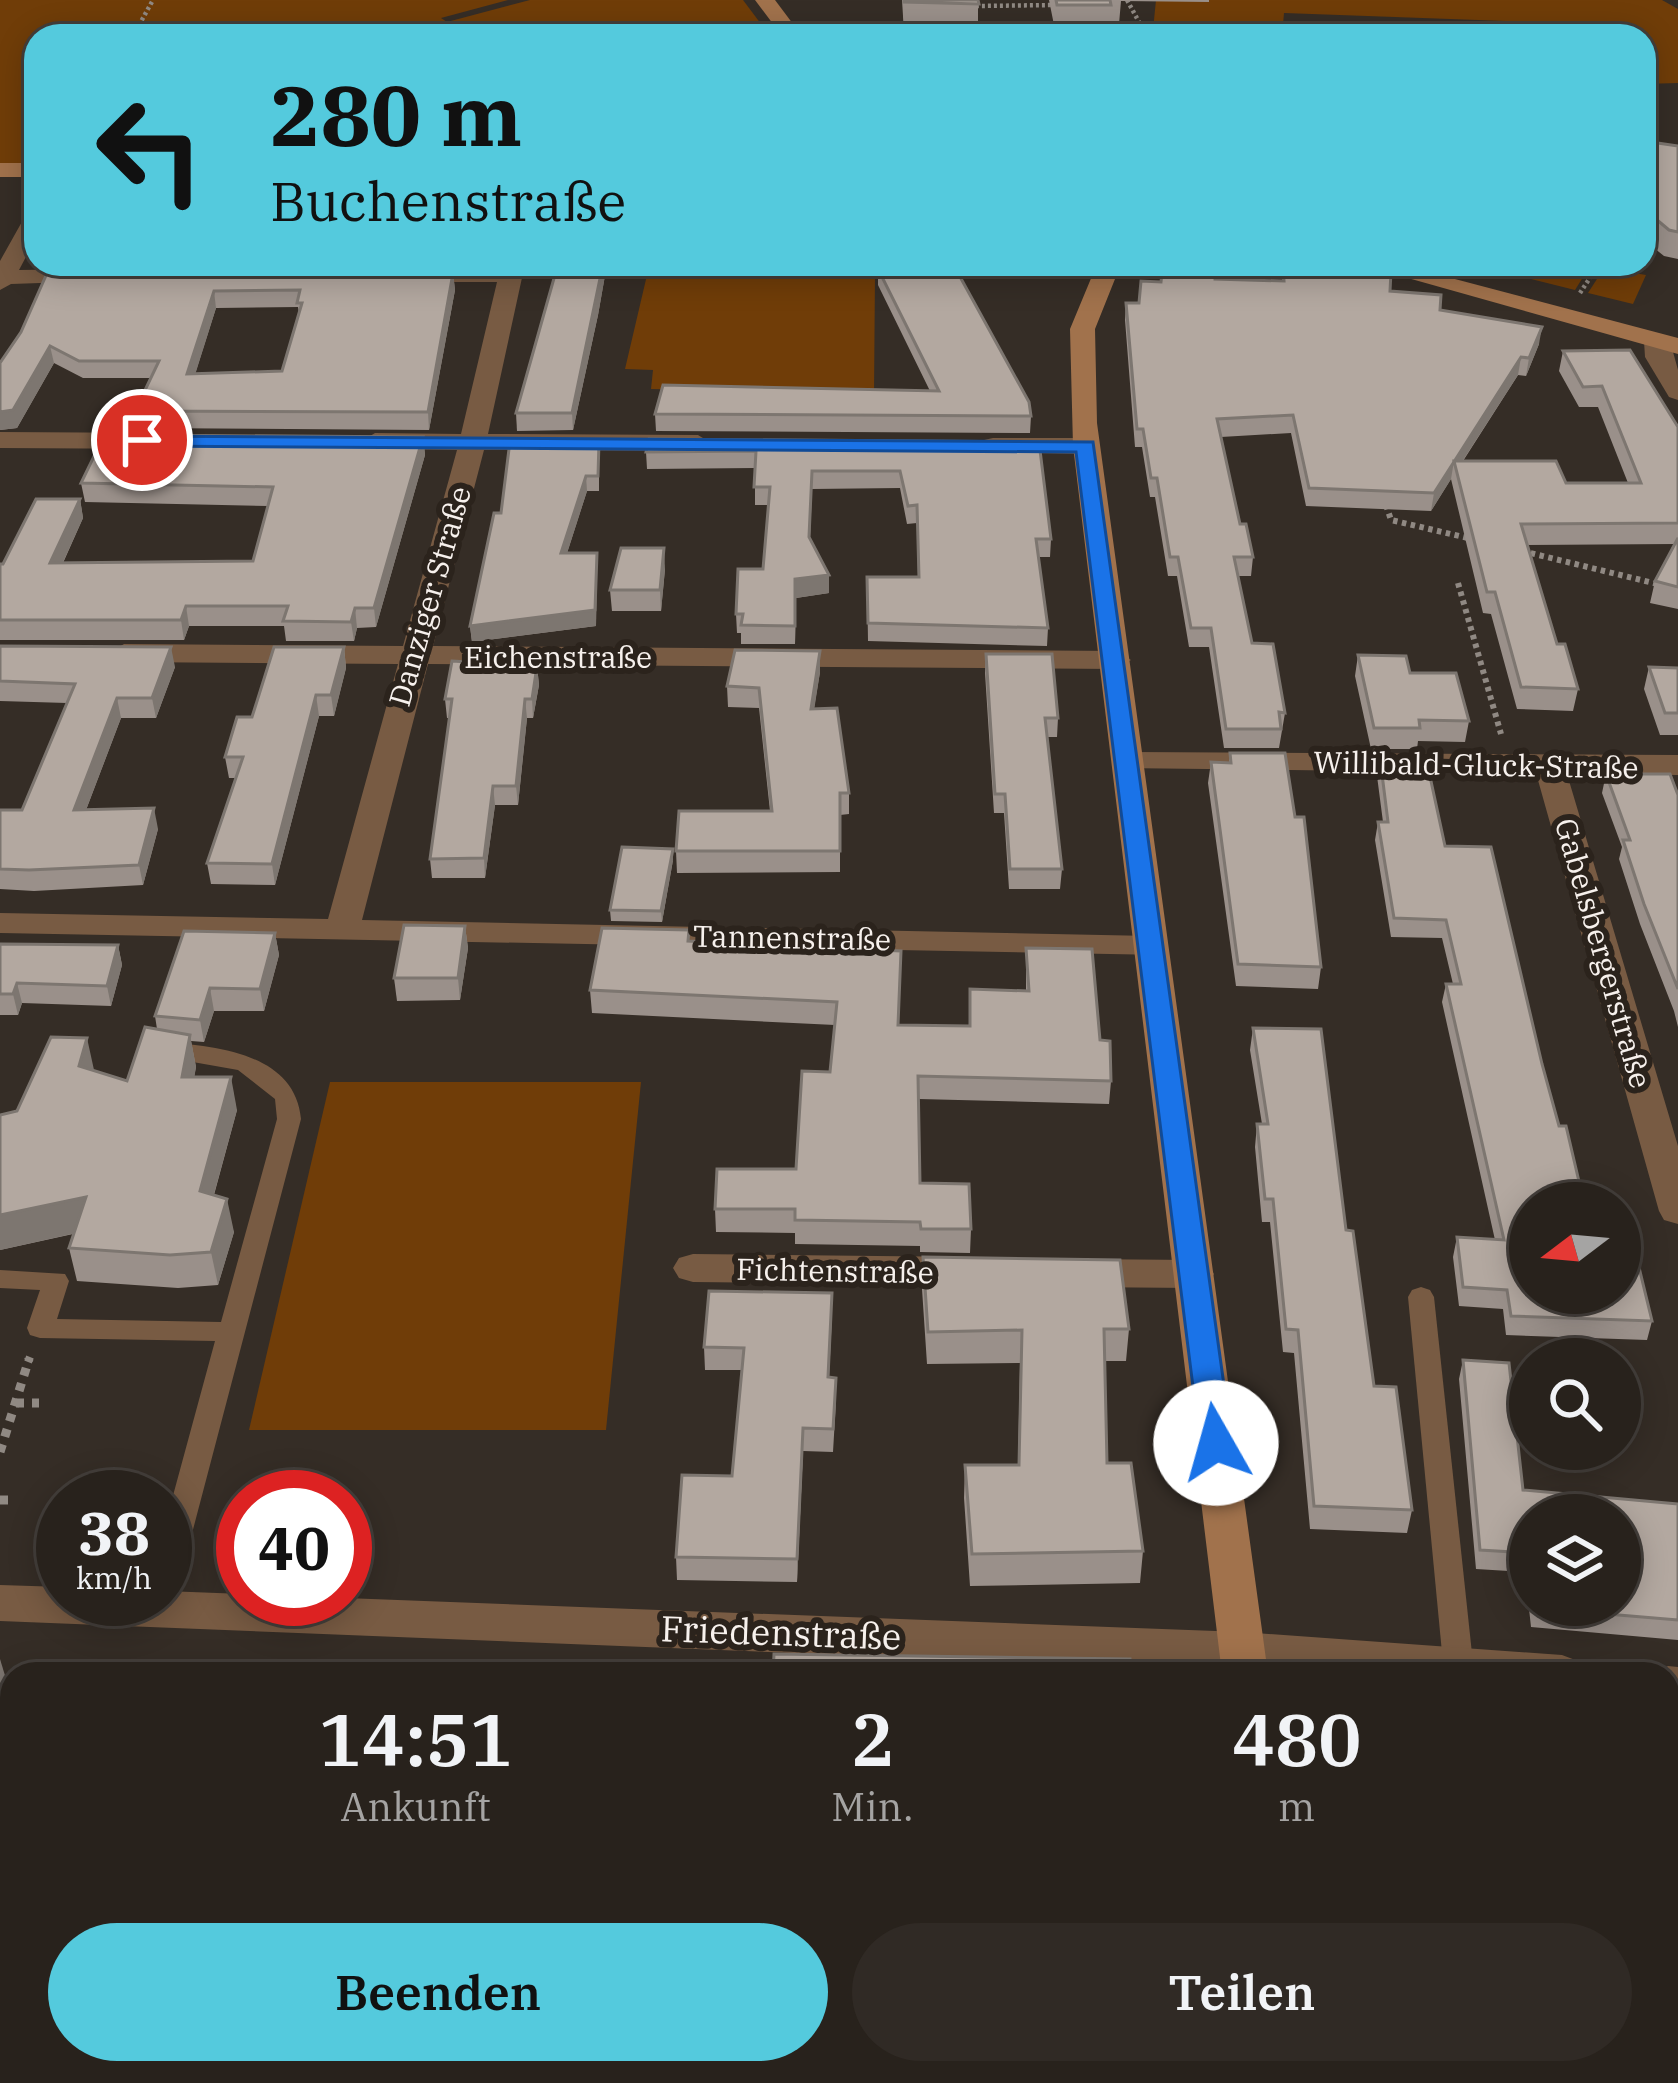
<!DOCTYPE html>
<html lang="de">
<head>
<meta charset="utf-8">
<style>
  :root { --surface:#28221c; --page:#302a25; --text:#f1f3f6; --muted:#a5a4a3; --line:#443f3b; --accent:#54cadd }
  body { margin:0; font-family:"IBM Plex Serif",serif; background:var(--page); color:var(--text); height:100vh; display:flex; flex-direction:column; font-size:45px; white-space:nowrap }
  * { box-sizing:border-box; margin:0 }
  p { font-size:39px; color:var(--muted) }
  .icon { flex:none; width:66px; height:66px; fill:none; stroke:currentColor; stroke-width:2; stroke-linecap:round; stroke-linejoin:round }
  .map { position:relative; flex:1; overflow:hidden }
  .drawer { position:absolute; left:0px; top:1662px; width:1680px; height:423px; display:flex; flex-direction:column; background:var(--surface); border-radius:36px 36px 0 0; box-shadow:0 6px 30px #0003,0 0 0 3px var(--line) }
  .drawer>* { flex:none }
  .top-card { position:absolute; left:24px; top:24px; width:1632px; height:252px; border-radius:36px; box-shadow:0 6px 30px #0003,0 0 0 3px var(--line); background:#54cadd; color:#111; overflow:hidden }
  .needle { width:78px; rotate:254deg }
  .fabs { position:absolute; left:1509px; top:1182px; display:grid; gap:24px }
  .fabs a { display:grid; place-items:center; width:132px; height:132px; border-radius:50%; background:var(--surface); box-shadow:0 6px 30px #0003,0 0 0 3px var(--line); font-size:60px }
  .speed { position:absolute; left:36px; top:1470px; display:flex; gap:24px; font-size:60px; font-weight:700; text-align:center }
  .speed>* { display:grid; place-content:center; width:156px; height:156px; border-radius:50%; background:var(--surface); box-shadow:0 6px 30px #0003,0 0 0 3px var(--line); line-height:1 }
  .speed small { font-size:30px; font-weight:400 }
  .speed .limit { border:18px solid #d22; background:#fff; color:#111 }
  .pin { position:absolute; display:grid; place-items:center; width:102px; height:102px; color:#fff; margin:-51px; border:6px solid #fff; border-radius:50%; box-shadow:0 3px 12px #0007 }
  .me { position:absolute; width:132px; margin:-66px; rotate:353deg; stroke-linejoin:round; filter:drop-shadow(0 0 9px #0008) }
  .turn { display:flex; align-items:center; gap:42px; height:252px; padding:0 48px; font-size:54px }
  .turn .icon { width:156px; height:156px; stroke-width:2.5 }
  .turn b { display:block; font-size:84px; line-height:102px }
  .eta { display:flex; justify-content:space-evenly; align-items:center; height:204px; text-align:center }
  .eta b { font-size:72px; font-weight:600; line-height:84px }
  .action { display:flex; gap:24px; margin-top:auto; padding:24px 48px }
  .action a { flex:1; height:138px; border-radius:72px; background:var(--accent); color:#111; font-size:48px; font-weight:600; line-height:138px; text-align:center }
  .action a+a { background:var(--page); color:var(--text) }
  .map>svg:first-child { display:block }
  .green { fill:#703d08 }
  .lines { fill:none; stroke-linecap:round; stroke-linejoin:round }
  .path-far3 { stroke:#908983; stroke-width:4.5; stroke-dasharray:3 3; stroke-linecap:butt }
  .path-far2 { stroke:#908983; stroke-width:6; stroke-dasharray:4.5 4.5; stroke-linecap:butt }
  .path-far1 { stroke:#908983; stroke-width:8; stroke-dasharray:6 6; stroke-linecap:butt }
  .path { stroke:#908983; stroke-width:9; stroke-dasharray:8 8; stroke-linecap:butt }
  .lane { fill:#785b43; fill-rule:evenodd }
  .street { fill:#785b43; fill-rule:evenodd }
  .secondary { fill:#a1724c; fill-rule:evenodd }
  .wall { fill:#9a908a; fill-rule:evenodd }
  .shaded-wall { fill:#7d7670 }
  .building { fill:#b3a8a0; stroke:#7d7670; stroke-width:3; fill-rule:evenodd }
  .route { fill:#1a73e8; stroke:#114b97; stroke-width:3 }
  .labels { text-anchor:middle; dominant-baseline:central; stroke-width:12; stroke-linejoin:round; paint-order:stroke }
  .street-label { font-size:30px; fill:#f7f1ed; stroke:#2b231c }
  .near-street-label { font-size:36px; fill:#f7f1ed; stroke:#2b231c }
</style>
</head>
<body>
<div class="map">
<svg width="1678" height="2083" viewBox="0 0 1678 2083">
  <rect width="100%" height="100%" fill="#352d26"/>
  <g class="green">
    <polygon points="0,0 508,0 441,18 447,22 530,0 743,0 770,36 36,36 36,163 0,163"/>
    <polygon points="1156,0 1662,0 1678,9 1678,83 1644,84 1644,36 1573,36 1562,23 1284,13 1282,36 1139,36 1153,30"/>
    <polygon points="1470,264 1577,264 1590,266 1575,290"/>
    <polygon points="1604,268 1646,275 1633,304 1588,293"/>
    <polygon points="875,274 874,394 651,389 653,370 625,369 647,275"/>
    <polygon points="330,1082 641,1082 606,1430 249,1430"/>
  </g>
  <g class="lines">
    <g class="path-far3">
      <polyline points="975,0 976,6 1056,5"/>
      <polyline points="1127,0 1139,22"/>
      <polyline points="133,36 153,0"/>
      <polyline points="1001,274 1033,272"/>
      <polyline points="1580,293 1599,264"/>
    </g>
    <g class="path-far2">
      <polyline points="1386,505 1391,520 1472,539"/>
      <polyline points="1522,551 1678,589"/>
      <polyline points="1458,583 1501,734"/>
    </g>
    <polyline class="path-far1" points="28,1362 30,1357"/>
    <g class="path">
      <polyline points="16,1403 39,1403"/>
      <polyline points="0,1452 29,1359"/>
      <polyline points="0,1500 10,1500"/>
    </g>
    <g class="lane">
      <path d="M162,1042C216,1046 295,1053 301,1119L180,1579L175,1587L165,1591V1525L215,1341L40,1338L30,1335L27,1328L40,1290L0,1288V1270L65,1274L69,1281L57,1319L221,1322L277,1119L275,1099L238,1070L153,1055L150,1050L153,1045Z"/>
      <polygon points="1421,1287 1430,1290 1434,1297 1473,1663 1469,1672 1447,1672 1443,1663 1408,1297 1412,1290"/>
    </g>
    <g class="street">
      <polygon points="36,209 36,238 19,270 90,269 99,271 99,281 11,284 0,290 0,261 28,211"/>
      <polygon points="501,264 525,264 488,434 698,435 711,443 698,451 484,450 433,646 1116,651 1131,660 1116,669 428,664 362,920 1151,936 1163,939 1168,947 1163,955 0,933 0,913 328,919 398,664 124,662 109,653 124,644 403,646 457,450 375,449 362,441 375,433 461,434 497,282 403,282 391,275 403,268"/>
      <polygon points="1657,333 1670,341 1678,370 1678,400 1669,397 1645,357 1644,341"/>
      <polygon points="0,432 170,433 183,441 170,449 0,448"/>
      <polygon points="993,438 1086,438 1099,446 1086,454 984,452 984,440"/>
      <polygon points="1130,752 1678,755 1678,775 1567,774 1678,1146 1678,1224 1664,1220 1659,1211 1536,773 1119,768 1114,761 1119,754"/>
      <polygon points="693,1254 971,1257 985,1261 991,1271 985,1281 971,1285 693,1282 679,1278 673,1268 679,1258"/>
      <polygon points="1075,1259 1194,1260 1208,1264 1214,1274 1208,1284 1194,1288 1075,1287 1061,1283 1055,1273 1061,1263"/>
      <polygon points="0,1585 63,1587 63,1599 165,1599 165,1591 243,1594 243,1599 345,1598 1242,1632 1562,1655 1578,1661 1585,1674 1315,1674 0,1621"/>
      <polygon points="1668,1666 1678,1667 1678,1705 1668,1704 1668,1674 1651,1674"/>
    </g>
    <g class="secondary">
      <polygon points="755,0 775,0 802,36 782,36"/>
      <rect x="0" y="163" width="36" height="14"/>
      <polygon points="1097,264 1121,264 1095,329 1097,423 1268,1674 1222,1674 1073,446 1070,329"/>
      <polygon points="1358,264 1398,264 1678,338 1678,354"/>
      <polygon points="1263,2073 1315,2073 1317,2083 1265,2083"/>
    </g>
  </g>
  <g class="wall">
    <polygon points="902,0 978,0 978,35 904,33"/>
    <polygon points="1049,0 1209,0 1209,2 1121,1 1119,24 1110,24 1109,35 1056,35"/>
    <polygon points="1644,141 1678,146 1678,259 1664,256 1644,240"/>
    <polygon points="558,264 607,264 598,315 573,430 517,431 516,413"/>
    <polygon points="884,264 953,264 1031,416 1030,433 656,431 655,414 930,391 878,285 878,269 887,269"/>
    <polygon points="1283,264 1390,291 1440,310 1539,344 1526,376 1518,375 1463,461 1566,483 1628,483 1598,407 1579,407 1559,371 1563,351 1678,427 1678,609 1650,603 1655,581 1675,544 1527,545 1557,644 1578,689 1573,711 1517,709 1491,614 1483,613 1451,479 1431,511 1306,506 1291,433 1221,437 1240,524 1253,557 1251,576 1238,576 1252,643 1285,713 1279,748 1224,748 1209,647 1189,647 1177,576 1168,576 1155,497 1150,497 1142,447 1135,447 1125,320 1126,303 1139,303 1161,282 1215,279 1282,281"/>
    <path d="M48,271L453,273L455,290L429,430L139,428L135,411L151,378H83L54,363L17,428L0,430V363L21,332ZM298,307L299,314L282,371L195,374L216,308Z"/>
    <polygon points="423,437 425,455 376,627 357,628 354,641 286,641 284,626 189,626 184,640 0,640 0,564 3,564 80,499 83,518 63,563 253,561 268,506 85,502 81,483 117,449"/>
    <polygon points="599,441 599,491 587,491 567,553 597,553 596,626 472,642 470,626 501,513"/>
    <polygon points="1039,442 1051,539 1050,557 1038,557 1048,628 1047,646 868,641 867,577 918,577 917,523 907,524 900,488 812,489 810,539 829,575 829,593 796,598 795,644 741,644 741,633 737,633 736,614 763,569 768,505 755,505 755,468 647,469 646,452"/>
    <polygon points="665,569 661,611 612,611 610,590"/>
    <polygon points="0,646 175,667 156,718 121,718 86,810 158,829 143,885 34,891 0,889 0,810 22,810 67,703 0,701"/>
    <polygon points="344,647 346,668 334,716 319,716 275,885 211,884 207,863 236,778 229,778 225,757 252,717"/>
    <polygon points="986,654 1058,718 1057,737 1047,737 1062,869 1060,889 1009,889 1004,813 994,813 985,673"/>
    <polygon points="1358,655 1410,673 1469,721 1465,742 1418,741 1417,749 1371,749 1355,676"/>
    <polygon points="537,666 539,685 533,718 527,718 518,805 495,805 485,878 432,878 430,859 450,718 447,718 445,699"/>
    <polygon points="1649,667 1678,668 1678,735 1660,735 1644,689"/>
    <polygon points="820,672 814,708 849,793 849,814 840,815 840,872 677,873 676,851 770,811 759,708 728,707 727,686"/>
    <polygon points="1230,753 1295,817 1321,967 1318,989 1236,986 1208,783 1211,762 1229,762"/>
    <polygon points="1380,758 1445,846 1530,1203 1652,1321 1647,1340 1506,1335 1503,1309 1459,1306 1453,1257 1457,1237 1495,1240 1442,1002 1446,984 1453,984 1442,938 1391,937 1375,840 1378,822 1383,822 1377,776"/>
    <polygon points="1606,774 1678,795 1678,1027 1674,1011 1640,924 1619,859 1622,847 1602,793"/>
    <polygon points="673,860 662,922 611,921 610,910"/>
    <polygon points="465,926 468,948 460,1000 397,1001 394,978"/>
    <polygon points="275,933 279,955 264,1011 214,1011 204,1042 191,1041 196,1067 194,1077 237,1110 214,1195 234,1232 218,1285 178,1288 77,1281 69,1248 73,1234 0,1250 17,1111 94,1071 127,1081 157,1029 155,1016"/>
    <polygon points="690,941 899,1025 969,1026 970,989 1026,991 1026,948 1100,1040 1111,1081 1109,1104 919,1099 920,1183 971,1229 970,1253 920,1252 920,1246 795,1244 795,1233 716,1232 715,1209 796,1169 830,1072 835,1025 592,1013 590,990"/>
    <polygon points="0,944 118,945 122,965 111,1006 22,1003 18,1015 0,1015"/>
    <polygon points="1253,1028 1346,1230 1374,1386 1412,1510 1407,1533 1310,1529 1294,1353 1283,1352 1270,1222 1262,1222 1255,1147 1257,1124 1262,1124 1250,1050"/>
    <polygon points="923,1257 1129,1329 1126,1361 1104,1361 1107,1463 1143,1551 1140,1583 970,1586 964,1498 965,1465 1018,1465 1020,1363 927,1364 922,1289"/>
    <polygon points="832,1316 829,1377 836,1401 833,1452 803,1451 797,1582 677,1580 676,1557 732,1476 742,1370 705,1370 704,1347"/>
    <path d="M1463,1360L1523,1490L1678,1504V1640L1531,1627L1525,1572L1476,1569L1459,1379ZM1530,1515L1620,1605H1530Z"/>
    <polygon points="1668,1718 1678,1719 1678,1854 1668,1853"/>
    <rect x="0" y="1801" width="12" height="100"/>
    <polygon points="1389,2073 1553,2073 1555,2083 1390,2083"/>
    <polygon points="1624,2073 1668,2073 1678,2083 1627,2083"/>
  </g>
  <g class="shaded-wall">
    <polygon points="603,264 607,264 598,315 573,430 572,413"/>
    <polygon points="453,273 455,290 429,430 428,412"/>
    <polygon points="214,291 216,308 190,391 187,374"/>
    <polygon points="1542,327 1539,344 1526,376 1529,358"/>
    <polygon points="50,346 54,363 17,428 0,430 0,412"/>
    <polygon points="1521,357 1518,375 1456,471 1454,461"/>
    <polygon points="423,437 425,455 376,627 374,608"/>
    <polygon points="1454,461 1451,479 1431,511 1434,493"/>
    <polygon points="586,476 587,491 562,569 561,553"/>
    <polygon points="80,499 83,518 54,582 50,563"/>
    <polygon points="664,548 665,569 661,611 660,590"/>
    <polygon points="597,553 596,626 472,642 470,626"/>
    <polygon points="829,575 829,593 796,598 795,644 795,579"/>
    <polygon points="186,606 189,626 184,640 181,620"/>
    <polygon points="355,608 357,628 354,641 351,622"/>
    <polygon points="171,647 175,667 156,718 152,698"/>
    <polygon points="344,647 346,668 334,716 331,695"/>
    <polygon points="820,651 820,672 811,730 811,709"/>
    <polygon points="537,666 539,685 533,718 532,699"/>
    <polygon points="316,695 319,716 275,885 272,864"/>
    <polygon points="117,698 121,718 78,831 74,810"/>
    <polygon points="525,699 527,718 518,805 516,786"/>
    <polygon points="493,786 495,805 485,878 484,858"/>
    <polygon points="154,808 158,829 143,885 139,865"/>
    <polygon points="673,849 673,860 662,922 661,911"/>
    <polygon points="465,926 468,948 460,1000 458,978"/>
    <polygon points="275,933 279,955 264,1011 260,989"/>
    <polygon points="118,945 122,965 111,1006 107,986"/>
    <polygon points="17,983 22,1003 18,1015 13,994"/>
    <polygon points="210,988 214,1011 204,1042 200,1020"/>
    <polygon points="190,1035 196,1067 189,1109 182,1077"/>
    <polygon points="87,1038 94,1070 87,1099 79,1066"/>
    <polygon points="231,1077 237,1110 206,1223 200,1191"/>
    <polygon points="86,1197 94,1229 0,1250 0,1215"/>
    <polygon points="227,1199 234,1232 218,1285 211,1252"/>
    <polygon points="803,1428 803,1451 797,1582 797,1559"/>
    <polygon points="0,1659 10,1692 0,1727"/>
    <polygon points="217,2073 232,2073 230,2083 215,2083"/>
    <polygon points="584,2073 591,2073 590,2083 583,2083"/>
  </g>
  <g class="building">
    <polygon points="904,0 978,0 979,4 904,2"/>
    <polygon points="1056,0 1110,0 1111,5 1057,5"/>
    <polygon points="1644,141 1678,146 1678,232 1669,230 1644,209"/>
    <polygon points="558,264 603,264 572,413 516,413"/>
    <polygon points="895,264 953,264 1029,402 1031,416 655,414 663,385 939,391 878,269 898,268"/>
    <polygon points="1163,264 1215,264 1215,279 1284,281 1283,264 1391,272 1390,291 1441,295 1440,310 1542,327 1529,358 1521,357 1434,493 1309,488 1293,415 1217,419 1240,524 1246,524 1253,557 1234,557 1252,643 1273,644 1285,713 1279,712 1281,729 1226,729 1211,628 1191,628 1178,557 1170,557 1157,478 1151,478 1143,429 1137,429 1126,303 1139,303 1141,281 1161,282"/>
    <path d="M48,271L453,273L428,412L135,411L159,361H79L50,346L13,410L0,412V363L21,332ZM300,290L297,303H302L282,371L187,374L214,291Z"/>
    <polygon points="1630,350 1678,427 1678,523 1521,524 1557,644 1565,644 1578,689 1521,687 1495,592 1487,592 1454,461 1556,461 1566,483 1641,483 1602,386 1583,387 1563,351"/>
    <polygon points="123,435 423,437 374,608 355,608 351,622 283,621 288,606 186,606 181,620 0,620 0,564 3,564 36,499 80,499 50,563 253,561 273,487 81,483 98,448 117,449"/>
    <polygon points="649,439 1039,442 1051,539 1036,539 1048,628 868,623 867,577 919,577 917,505 908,506 900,471 812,471 809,537 829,575 795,579 795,626 741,625 743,614 736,614 738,569 763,569 770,487 754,487 756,451 646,452"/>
    <polygon points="510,441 599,441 598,476 586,476 561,553 597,553 595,610 470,626 494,513 501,513"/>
    <polygon points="1678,538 1678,587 1655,581"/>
    <polygon points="621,548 664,548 660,590 610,590"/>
    <polygon points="0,646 171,647 152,698 117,698 74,810 154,808 139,865 29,870 0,869 0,810 22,810 75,684 0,681"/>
    <polygon points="274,647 344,647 331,695 316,695 272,864 207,863 243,757 225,757 237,717 252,717"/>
    <polygon points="735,650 820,651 811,709 837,708 849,793 840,793 840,851 676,851 679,811 772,811 759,688 727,686"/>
    <polygon points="986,654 1052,654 1058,718 1045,718 1062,869 1010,869 1005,794 995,794"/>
    <polygon points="1358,655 1406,656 1410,673 1456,673 1469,721 1419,720 1420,728 1374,728"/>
    <polygon points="452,661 537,666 532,699 525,699 516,786 493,786 484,858 430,859 452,699 445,699"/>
    <polygon points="1649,667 1678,668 1678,713 1665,713"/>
    <polygon points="1230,753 1285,753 1295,817 1304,817 1321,967 1238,964 1211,762 1231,763"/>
    <polygon points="1380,758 1426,758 1445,846 1491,847 1542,1064 1559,1126 1566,1126 1584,1203 1530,1203 1530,1293 1620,1293 1620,1258 1637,1259 1652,1321 1511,1316 1507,1290 1463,1287 1457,1237 1504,1240 1446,984 1461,984 1446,920 1394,918 1378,822 1388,822"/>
    <polygon points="1606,774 1670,774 1678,795 1678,989 1644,904 1623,840 1630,840"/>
    <polygon points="622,847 673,849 661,911 610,910"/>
    <polygon points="404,925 465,926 458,978 394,978"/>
    <polygon points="602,928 689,930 688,941 901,951 898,1025 970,1026 970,989 1029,991 1026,948 1092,949 1100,1040 1110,1041 1111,1081 918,1076 920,1183 969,1184 971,1229 921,1229 920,1222 795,1220 795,1209 715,1209 717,1169 796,1169 802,1071 830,1072 837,1002 590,990"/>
    <polygon points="184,931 275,933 260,989 210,988 200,1020 155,1016"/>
    <polygon points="0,944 118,945 107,986 17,983 13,994 0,994"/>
    <polygon points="145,1027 190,1035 182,1077 231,1077 200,1191 227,1199 211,1252 170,1255 69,1248 86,1197 0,1215 0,1115 17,1111 51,1037 87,1038 79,1066 127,1081"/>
    <polygon points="1253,1028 1321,1029 1346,1230 1353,1231 1374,1386 1396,1387 1412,1510 1314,1506 1298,1330 1286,1329 1273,1199 1265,1199 1257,1124 1268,1124"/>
    <polygon points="923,1257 1120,1260 1129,1329 1104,1329 1107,1463 1131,1463 1143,1551 972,1554 965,1465 1019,1465 1022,1330 928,1332"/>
    <polygon points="709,1291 832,1293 828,1377 836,1378 833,1429 803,1428 797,1559 676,1557 682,1475 732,1476 744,1348 704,1347"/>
    <polygon points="1463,1360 1509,1363 1523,1490 1678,1504 1678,1620 1536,1608 1535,1605 1620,1605 1620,1515 1530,1515 1530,1558 1529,1553 1480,1550"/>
    <polygon points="774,1654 1130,1659 1131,1674 773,1674"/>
    <polygon points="219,1663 298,1664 296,1674 216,1674"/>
    <polygon points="534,1669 619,1674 533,1674"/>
    <polygon points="1668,1718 1678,1719 1678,1819 1668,1818"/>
    <rect x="0" y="1801" width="12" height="67"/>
    <polygon points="1670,2014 1678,2039 1678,2083 1635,2083 1631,2073 1668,2073 1668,2015"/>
    <polygon points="126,2073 217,2073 215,2083 123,2083"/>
    <polygon points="486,2073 584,2073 583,2083 485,2083"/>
    <polygon points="1398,2073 1553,2073 1555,2083 1399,2083"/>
  </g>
  <polygon class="route" points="135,436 1093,442 1232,1443 1227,1451 1216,1455 1200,1443 1076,452 142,446 135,445"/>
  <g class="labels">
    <g class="street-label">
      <text transform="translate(429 596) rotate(-74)">Danziger Straße</text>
      <text x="558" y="656">Eichenstraße</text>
      <text transform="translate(1476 764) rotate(1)">Willibald-Gluck-Straße</text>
      <text transform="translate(792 937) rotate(1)">Tannenstraße</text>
      <text transform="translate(1604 953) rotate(74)">Gabelsbergerstraße</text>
      <text transform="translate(835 1270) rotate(1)">Fichtenstraße</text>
    </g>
    <g class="near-street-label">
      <text transform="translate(781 1632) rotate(2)">Friedenstraße</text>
    </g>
  </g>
</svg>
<div class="fabs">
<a><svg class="needle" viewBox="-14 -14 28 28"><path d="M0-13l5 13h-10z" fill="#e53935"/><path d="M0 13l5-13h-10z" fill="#a5a4a3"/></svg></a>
<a><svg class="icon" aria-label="search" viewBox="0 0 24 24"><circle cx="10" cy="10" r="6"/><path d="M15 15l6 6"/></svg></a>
<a><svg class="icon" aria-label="layers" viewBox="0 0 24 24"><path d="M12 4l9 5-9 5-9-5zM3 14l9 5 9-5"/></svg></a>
</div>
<div class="speed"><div>38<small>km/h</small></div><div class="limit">40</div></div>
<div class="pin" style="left:142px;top:440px;background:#d93025"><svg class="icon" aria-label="arrive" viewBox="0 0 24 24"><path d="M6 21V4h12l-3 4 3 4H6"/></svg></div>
<svg class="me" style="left:1216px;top:1443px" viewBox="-20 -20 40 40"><circle r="19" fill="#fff"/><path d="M0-13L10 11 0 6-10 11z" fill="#1a73e8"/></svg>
<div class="top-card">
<div class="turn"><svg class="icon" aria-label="left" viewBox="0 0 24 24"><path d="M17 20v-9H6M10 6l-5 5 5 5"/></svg><div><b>280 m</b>Buchenstraße</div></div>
</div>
<section class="drawer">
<div class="eta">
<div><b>14:51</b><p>Ankunft</p></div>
<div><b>2</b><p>Min.</p></div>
<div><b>480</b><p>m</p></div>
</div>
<div class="action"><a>Beenden</a><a>Teilen</a></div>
</section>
</div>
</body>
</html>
